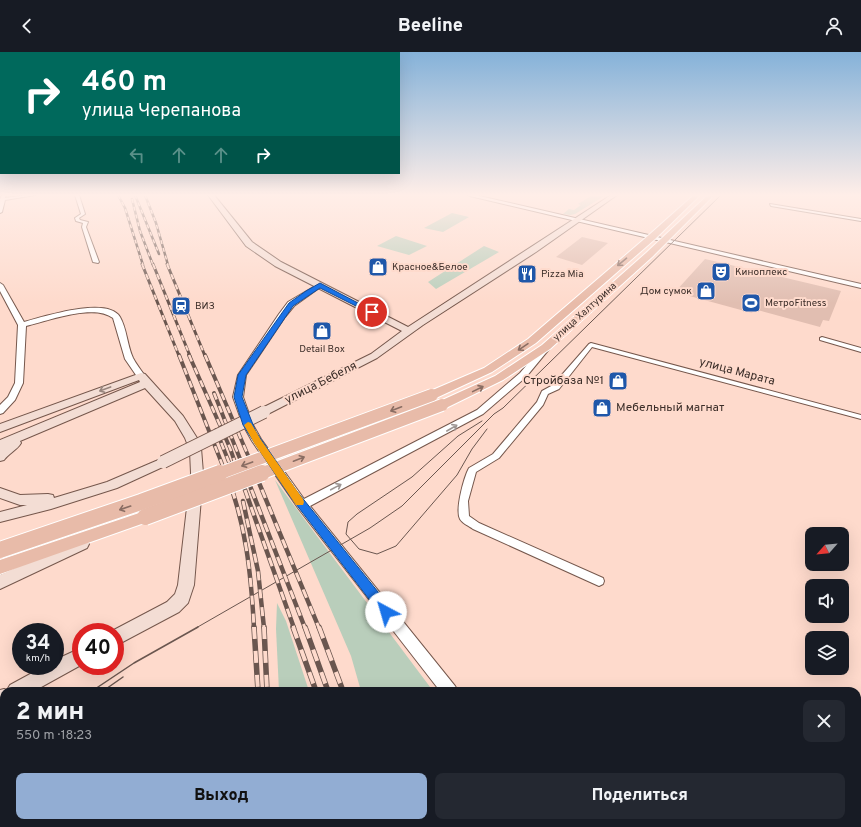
<!DOCTYPE html>
<html lang="ru">
<head>
<meta charset="utf-8">
<style>
  :root { --surface:#171b24; --page:#242831; --text:#f1f3f6; --muted:#9ea1a6; --accent:#92add3 }
  body { margin:0; font-family:Overpass,sans-serif; background:var(--page); color:var(--text); height:100vh; display:flex; flex-direction:column; font-size:15px; white-space:nowrap }
  * { box-sizing:border-box; margin:0 }
  p { font-size:13px; color:var(--muted) }
  .icon { flex:none; width:22px; height:22px; fill:none; stroke:currentColor; stroke-width:2; stroke-linecap:round; stroke-linejoin:round }
  .map { position:relative; flex:1; overflow:hidden }
  .panel { position:absolute; left:0px; top:635px; width:861px; height:140px; display:flex; flex-direction:column; background:var(--surface); border-radius:12px 12px 0 0; box-shadow:0 4px 16px #0002 }
  .panel>* { flex:none }
  .hud { position:absolute; left:0px; top:0px; width:400px; height:122px; box-shadow:0 4px 16px #0002; background:#00695c; color:#fff; overflow:hidden }
  .needle { width:26px; rotate:243deg }
  .fabs { position:absolute; left:805px; top:475px; display:grid; gap:8px }
  .fabs a { display:grid; place-items:center; width:44px; height:44px; border-radius:8px; background:var(--surface); box-shadow:0 4px 16px #0002; font-size:20px }
  .speed { position:absolute; left:12px; top:571px; display:flex; gap:8px; font-size:20px; font-weight:700; text-align:center }
  .speed>* { display:grid; place-content:center; width:52px; height:52px; border-radius:50%; background:var(--surface); box-shadow:0 4px 16px #0002; line-height:1 }
  .speed small { font-size:10px; font-weight:400 }
  .speed .limit { border:6px solid #d22; background:#fff; color:#111 }
  .pin { position:absolute; display:grid; place-items:center; width:34px; height:34px; color:#fff; margin:-17px; border:2px solid #fff; border-radius:50%; box-shadow:0 1px 4px #0007 }
  .me { position:absolute; width:44px; margin:-22px; rotate:321deg; stroke-linejoin:round; filter:drop-shadow(0 0 3px #0008) }
  .turn { display:flex; align-items:center; gap:14px; height:84px; padding:0 16px; font-size:18px }
  .turn .icon { width:52px; height:52px; stroke-width:2.5 }
  .turn b { display:block; font-size:28px; line-height:34px }
  .lanes { display:flex; align-items:center; height:38px; padding:0 16px; background:#0003; justify-content:center; gap:20px; direction:ltr }
  .lanes .off { opacity:.35 }
  .round { display:grid; place-items:center; flex:none; width:42px; height:42px; border-radius:8px; background:var(--page) }
  .overview { display:flex; align-items:center; justify-content:space-between; height:68px; padding:0 16px }
  h1 { font-size:24px; font-weight:800; line-height:30px }
  .button { display:flex; gap:8px; margin-top:auto; padding:8px 16px }
  .button a { flex:1; height:46px; border-radius:8px; background:var(--accent); color:#111; font-size:16px; font-weight:800; line-height:46px; text-align:center }
  .button a+a { background:var(--page); color:var(--text) }
  header { display:flex; justify-content:space-between; align-items:center; height:52px; padding:0 16px; background:var(--surface); font-size:18px; font-weight:800 }
  .map>svg:first-child { display:block }
  .green { fill:#b9cebb }
  .building { fill:#e1beb1 }
  .lines { fill:none; stroke-linecap:round; stroke-linejoin:round }
  .minor-casing { stroke:#75574c; stroke-width:2 }
  .tertiary-casing { stroke:#75574c; stroke-width:2 }
  .secondary-casing { stroke:#75574c; stroke-width:2 }
  .primary-casing { stroke:#fff; stroke-width:2 }
  .minor { fill:#fff; fill-rule:evenodd }
  .tertiary { fill:#fff; fill-rule:evenodd }
  .secondary { fill:#f3ddd4; fill-rule:evenodd }
  .primary { fill:#e8bba9; fill-rule:evenodd }
  .tram-far1 { stroke:#6a564f; stroke-width:1 }
  .tram { stroke:#6a564f; stroke-width:1.5 }
  .rail-far4-casing { stroke:#6a564f; stroke-width:2.5 }
  .rail-far3-casing { stroke:#6a564f; stroke-width:3 }
  .rail-far2-casing { stroke:#6a564f; stroke-width:4 }
  .rail-far1-casing { stroke:#6a564f; stroke-width:4.5 }
  .rail-casing { stroke:#6a564f; stroke-width:5.5 }
  .rail-far4 { stroke:#fedacc; stroke-width:1.5; stroke-dasharray:4; stroke-linecap:butt }
  .rail-far3 { stroke:#fedacc; stroke-width:2; stroke-dasharray:5.5; stroke-linecap:butt }
  .rail-far2 { stroke:#fedacc; stroke-width:2.5; stroke-dasharray:7; stroke-linecap:butt }
  .rail-far1 { stroke:#fedacc; stroke-width:3; stroke-dasharray:9; stroke-linecap:butt }
  .rail { stroke:#fedacc; stroke-width:4; stroke-dasharray:12; stroke-linecap:butt }
  .secondary-bridge-casing { stroke:#75574c; stroke-width:14; stroke-linecap:butt }
  .primary-bridge-far1-casing { stroke:#fff; stroke-width:14; stroke-linecap:butt }
  .primary-bridge-casing { stroke:#fff; stroke-width:18; stroke-linecap:butt }
  .secondary-bridge { stroke:#f3ddd4; stroke-width:12 }
  .primary-bridge-far1 { stroke:#e8bba9; stroke-width:12 }
  .primary-bridge { stroke:#e8bba9; stroke-width:16 }
  .oneway { stroke:#896d63 }
  .oneway2 { stroke:#98867e }
  .oneway3 { stroke:#9e9694 }
  .route { fill:#1a73e8; stroke:#114b97 }
  .slow { fill:#f59e0b }
  .labels { text-anchor:middle; dominant-baseline:central; stroke-width:4; stroke-linejoin:round; paint-order:stroke }
  .far-poi-label { font-size:10px; fill:#3c2e29; stroke:#fedacc; text-anchor:start }
  .far-street-label { font-size:10px; fill:#3c2e29; stroke:#fedacc }
  .street-label { font-size:12px; fill:#3c2e29; stroke:#fedacc }
  .poi-label { font-size:12px; fill:#3c2e29; stroke:#fedacc; text-anchor:end }
</style>
</head>
<body>
<header><svg class="icon" aria-label="back" viewBox="0 0 24 24"><path d="M15 5l-7 7 7 7"/></svg>Beeline<svg class="icon" aria-label="person" viewBox="0 0 24 24"><circle cx="12" cy="8" r="4"/><path d="M4 21q1-7 8-7t8 7"/></svg></header>
<div class="map">
<svg width="861" height="775" viewBox="0 0 861 775">
  <rect width="100%" height="100%" fill="#fedacc"/>
  <g class="green">
    <polygon points="593,143 606,143 575,162 570,163 563,162 569,157 574,158 581,153 578,152"/>
    <polygon points="452,161 469,165 443,180 424,176"/>
    <polygon points="396,184 427,194 409,203 377,194"/>
    <polygon points="484,194 499,200 436,237 428,230"/>
    <polygon points="275,428 433,639 361,639 351,604"/>
    <polygon points="277,551 286,569 309,639 279,639 276,577"/>
    <polygon points="283,771 343,771 344,775 283,775"/>
    <polygon points="397,771 531,771 534,775 398,775"/>
  </g>
  <g class="building">
    <polygon points="582,185 608,191 582,213 556,205"/>
    <polygon points="705,207 718,210 841,239 829,269 823,268 820,275 754,257 752,261 675,240"/>
  </g>
  <g class="lines">
    <defs>
      <g id="minor">
        <polygon points="2,143 6,143 5,146 28,143 35,143 5,148 2,160 0,161 0,147"/>
        <polygon points="75,143 79,143 85,162 79,166 80,168 88,170 86,175 99,210 98,211 93,210 82,175 83,171 76,169 75,166 81,162"/>
        <polygon points="770,152 861,167 861,169 771,154"/>
        <polygon points="822,285 861,296 861,300 820,288 820,286"/>
        <path d="M591,291L861,363V367L592,295L559,337L548,342L543,353L499,406L476,420L468,449L469,464L479,471L603,526L604,529L603,532L599,534L473,477C469,474 462,471 460,467C455,458 464,425 469,416L493,402L537,350L542,339L553,333L589,292Z"/>
      </g>
      <g id="tertiary">
        <polygon points="468,143 475,143 861,232 861,236 470,144"/>
        <path d="M0,231L3,233L24,270C43,265 107,244 120,265C127,277 127,293 133,306C136,312 141,318 145,324L141,327L138,326L125,307L113,266C94,251 47,269 26,274L23,331L15,348L3,361L0,362V353L8,345L15,331L18,273L0,239Z"/>
        <polygon points="320,231 322,232 322,234 294,254 285,265 246,323 243,345 253,373 261,387 304,447 477,358 520,321 543,294 546,294 550,296 526,325 483,362 310,454 455,634 458,639 440,639 298,456 252,389 243,373 233,345 238,323 279,262 288,250"/>
        <polygon points="548,771 567,771 569,775 550,775"/>
      </g>
      <g id="secondary">
        <polygon points="208,143 214,143 252,190 281,210 408,275 611,143 617,143 536,200 423,273 377,306 264,364 260,363 258,360 260,357 371,302 402,279 275,214 246,194"/>
        <path d="M141,321L145,322L183,364L197,386L201,396L203,421L194,533L188,551L179,560L115,594V580H110L167,550L175,542L178,533L191,421L190,399L185,386L175,369L145,336L20,389L21,391C17,398 9,401 4,408L0,409V388L140,330L139,328L0,380V372Z"/>
        <polygon points="163,406 167,407 169,410 167,413 117,436 51,457 0,470 0,460 27,453 20,453 0,446 0,436 20,443 48,442 53,443 54,446 107,430"/>
        <polygon points="82,486 87,488 89,492 87,496 0,537 0,523"/>
        <polygon points="81,596 81,613 34,639 4,639 4,656 0,657 0,638 4,637 7,638 10,633 45,614 55,614 55,608"/>
      </g>
      <g id="primary">
        <polygon points="694,143 700,143 655,187 536,291 492,320 436,346 428,346 426,343 428,340 484,316 528,287 649,183"/>
        <polygon points="708,143 714,143 652,205 550,297 503,328 446,356 438,356 436,353 438,350 495,324 542,293 646,201"/>
        <polygon points="145,459 150,461 153,465 150,469 0,522 0,508"/>
      </g>
    </defs>
    <use href="#minor" class="minor-casing"/>
    <use href="#tertiary" class="tertiary-casing"/>
    <use href="#secondary" class="secondary-casing"/>
    <use href="#primary" class="primary-casing"/>
    <use href="#minor" class="minor"/>
    <use href="#tertiary" class="tertiary"/>
    <use href="#secondary" class="secondary"/>
    <use href="#primary" class="primary"/>
    <g class="tram-far1">
      <polyline points="482,369 458,384 412,425 357,462 348,470 346,482 359,497 377,502 396,494 457,423 472,397 487,377"/>
      <polyline points="196,576 370,476 402,454 494,362 503,356 721,143"/>
    </g>
    <g class="tram">
      <polyline points="92,639 134,611 198,575"/>
      <polyline points="103,639 123,625"/>
      <polyline points="0,691 4,689"/>
      <polyline points="0,701 4,699"/>
    </g>
    <defs>
      <g id="rail-far4">
        <polyline points="118,143 125,156 143,213"/>
        <polyline points="135,143 159,202"/>
        <polyline points="145,143 156,171 168,213"/>
        <polyline points="132,147 140,179 153,213"/>
      </g>
      <g id="rail-far3">
        <polyline points="142,212 179,304"/>
        <polyline points="153,212 190,304"/>
        <polyline points="167,212 205,304"/>
      </g>
      <g id="rail-far2">
        <polyline points="179,303 226,422"/>
        <polyline points="189,303 230,396 239,422"/>
        <polyline points="205,303 256,422"/>
        <polyline points="214,341 246,422"/>
        <polyline points="216,378 233,420"/>
      </g>
      <g id="rail-far1">
        <path d="M226,421C246,472 251,521 254,576"/>
        <polyline points="239,421 294,576"/>
        <polyline points="245,421 305,576"/>
        <polyline points="255,421 319,576"/>
        <polyline points="243,449 258,519 264,576"/>
      </g>
      <g id="rail">
        <polyline points="254,575 258,639"/>
        <polyline points="264,575 267,639"/>
        <polyline points="293,575 316,639"/>
        <polyline points="305,575 328,639"/>
        <polyline points="319,575 343,639"/>
        <polyline points="257,771 257,775"/>
        <polyline points="268,771 268,775"/>
        <polyline points="349,771 350,775"/>
        <polyline points="364,771 365,775"/>
        <polyline points="380,771 382,775"/>
      </g>
    </defs>
    <use href="#rail-far4" class="rail-far4-casing"/>
    <use href="#rail-far3" class="rail-far3-casing"/>
    <use href="#rail-far2" class="rail-far2-casing"/>
    <use href="#rail-far1" class="rail-far1-casing"/>
    <use href="#rail" class="rail-casing"/>
    <use href="#rail-far4" class="rail-far4"/>
    <use href="#rail-far3" class="rail-far3"/>
    <use href="#rail-far2" class="rail-far2"/>
    <use href="#rail-far1" class="rail-far1"/>
    <use href="#rail" class="rail"/>
    <defs>
      <polyline id="secondary-bridge" points="163,410 264,360"/>
      <g id="primary-bridge-far1">
        <polyline points="218,422 432,343"/>
        <polyline points="260,422 442,353"/>
      </g>
      <g id="primary-bridge">
        <polyline points="145,465 262,421"/>
        <polyline points="0,498 141,450 220,421"/>
      </g>
    </defs>
    <use href="#secondary-bridge" class="secondary-bridge-casing"/>
    <use href="#primary-bridge-far1" class="primary-bridge-far1-casing"/>
    <use href="#primary-bridge" class="primary-bridge-casing"/>
    <use href="#secondary-bridge" class="secondary-bridge"/>
    <use href="#primary-bridge-far1" class="primary-bridge-far1"/>
    <use href="#primary-bridge" class="primary-bridge"/>
  </g>
  <defs><path id="oneway-shaft" d="M-6 0H5M1.5-3L5.5 0L1.5 3" fill="none" stroke-width="1.6" stroke-linecap="round" stroke-linejoin="round"/></defs>
  <g class="oneway">
    <use href="#oneway-shaft" transform="translate(622 210) rotate(140)"/>
    <use href="#oneway-shaft" transform="translate(523 295) rotate(146)"/>
    <use href="#oneway-shaft" transform="translate(478 337) rotate(-26)"/>
    <use href="#oneway-shaft" transform="translate(396 357) rotate(159)"/>
    <use href="#oneway-shaft" transform="translate(299 407) rotate(-21)"/>
    <use href="#oneway-shaft" transform="translate(247 412) rotate(160)"/>
    <use href="#oneway-shaft" transform="translate(125 456) rotate(161)"/>
  </g>
  <use class="oneway2" href="#oneway-shaft" transform="translate(105 337) rotate(160)"/>
  <g class="oneway3">
    <use href="#oneway-shaft" transform="translate(452 376) rotate(-30)"/>
    <use href="#oneway-shaft" transform="translate(336 435) rotate(-28)"/>
  </g>
  <linearGradient id="sky" x2="0" y2="1"><stop stop-color="#85b2d9"/><stop offset="0.57" stop-color="#ffeee8"/><stop offset="1" stop-color="#ffeee8" stop-opacity="0"/></linearGradient>
  <rect width="861" height="251" fill="url(#sky)"/>
  <polygon class="route" points="320,231 375,260 370,261 320,236 293,254 246,323 242,345 256,380 296,438 391,556 392,560 391,564 386,565 382,564 289,443 248,381 243,373 234,345 238,323 289,251 306,239"/>
  <polygon class="slow" points="248,370 251,371 261,388 303,447 304,450 303,453 296,453 254,391 244,373"/>
  <defs>
    <symbol id="shop-square" viewBox="-11 -11 22 22"><rect x="-9" y="-9" width="18" height="18" rx="4" fill="#1f57a9" stroke="#fedacc"/><path d="M-5-2.5h2.3a2.7 3.5 0 0 1 5.4 0H5L5.5 6h-11ZM-1.5-2.5h3a1.5 2.3 0 0 0-3 0Z" fill="#fff"/></symbol>
    <symbol id="theatre-square" viewBox="-11 -11 22 22"><rect x="-9" y="-9" width="18" height="18" rx="4" fill="#1f57a9" stroke="#fedacc"/><path d="M-5-5.5Q0-4 5-5.5V0Q5 5 0 6Q-5 5-5 0ZM-3.3-2.5H-1v1.5H-3.3ZM1-2.5H3.3v1.5H1ZM-2.8 1Q0 5.5 2.8 1Z" fill="#fff"/></symbol>
    <symbol id="restaurant-square" viewBox="-11 -11 22 22"><rect x="-9" y="-9" width="18" height="18" rx="4" fill="#1f57a9" stroke="#fedacc"/><path d="M-5-6h1v4h1v-4h1v4h1v-4h1v5L-1.5 .5V6h-2V.5L-5-1ZM5-6V6H3V1.5H1.5Q1.5-4 5-6Z" fill="#fff"/></symbol>
    <symbol id="stadium-square" viewBox="-11 -11 22 22"><rect x="-9" y="-9" width="18" height="18" rx="4" fill="#1f57a9" stroke="#fedacc"/><path d="M0-5a6.5 5 0 1 0 0 10a6.5 5 0 1 0 0-10ZM-3.5-1.8h7v3.6h-7Z" fill="#fff"/></symbol>
    <symbol id="station-square" viewBox="-11 -11 22 22"><rect x="-9" y="-9" width="18" height="18" rx="4" fill="#1f57a9" stroke="#fedacc"/><path d="M-3-6H3Q5-6 5-4V2Q5 4 3 4L4.5 6H3L1.5 4h-3L-3 6H-4.5L-3 4Q-5 4-5 2V-4Q-5-6-3-6ZM-3.5-4v3h7v-3ZM-3.5 1v1.5H-2V1ZM2 1v1.5H3.5V1Z" fill="#fff"/></symbol>
  </defs>
  <g fill-rule="evenodd">
    <use href="#shop-square" x="367" y="204" width="22" height="22"/>
    <use href="#theatre-square" x="710" y="209" width="22" height="22"/>
    <use href="#restaurant-square" x="516" y="211" width="22" height="22"/>
    <use href="#shop-square" x="695" y="228" width="22" height="22"/>
    <use href="#stadium-square" x="740" y="240" width="22" height="22"/>
    <use href="#station-square" x="170" y="243" width="22" height="22"/>
    <use href="#shop-square" x="311" y="268" width="22" height="22"/>
    <use href="#shop-square" x="607" y="318" width="22" height="22"/>
    <use href="#shop-square" x="591" y="345" width="22" height="22"/>
  </g>
  <g class="labels">
    <g class="far-poi-label">
      <text x="392" y="215">Красное&amp;Белое</text>
      <text x="735" y="220">Киноплекс</text>
      <text x="541" y="222">Pizza Mia</text>
      <text x="692" y="239" text-anchor="end">Дом сумок</text>
      <text x="765" y="251">МетроFitness</text>
      <text x="195" y="254">ВИЗ</text>
      <text x="322" y="297" text-anchor="middle">Detail Box</text>
    </g>
    <g class="far-street-label">
      <text transform="translate(585 260) rotate(-42)">улица Халтурина</text>
    </g>
    <g class="street-label">
      <text transform="translate(737 320) rotate(15)">улица Марата</text>
      <text transform="translate(321 331) rotate(-27)">улица Бебеля</text>
    </g>
    <g class="poi-label">
      <text x="604" y="329">Стройбаза №1</text>
      <text x="616" y="356" text-anchor="start">Мебельный магнат</text>
    </g>
  </g>
</svg>
<div class="fabs">
<a><svg class="needle" viewBox="-14 -14 28 28"><path d="M0-13l5 13h-10z" fill="#e53935"/><path d="M0 13l5-13h-10z" fill="#9ea1a6"/></svg></a>
<a><svg class="icon" aria-label="sound" viewBox="0 0 24 24"><path d="M4 9h4l5-4v14l-5-4H4zM17 9q2 3 0 6"/></svg></a>
<a><svg class="icon" aria-label="layers" viewBox="0 0 24 24"><path d="M12 4l9 5-9 5-9-5zM3 14l9 5 9-5"/></svg></a>
</div>
<div class="speed"><div>34<small>km/h</small></div><div class="limit">40</div></div>
<div class="pin" style="left:372px;top:260px;background:#d93025"><svg class="icon" aria-label="arrive" viewBox="0 0 24 24"><path d="M6 21V4h12l-3 4 3 4H6"/></svg></div>
<svg class="me" style="left:386px;top:560px" viewBox="-20 -20 40 40"><circle r="19" fill="#fff"/><path d="M0-13L10 11 0 6-10 11z" fill="#1a73e8"/></svg>
<div class="hud">
<div class="turn"><svg class="icon" aria-label="right" viewBox="0 0 24 24"><path d="M7 20v-9h11M14 6l5 5-5 5"/></svg><div><b>460 m</b>улица Черепанова</div></div>
<div class="lanes"><svg class="icon off" aria-label="left" viewBox="0 0 24 24"><path d="M17 20v-9H6M10 6l-5 5 5 5"/></svg><svg class="icon off" aria-label="ahead" viewBox="0 0 24 24"><path d="M12 20V5M6 11l6-6 6 6"/></svg><svg class="icon off" aria-label="ahead" viewBox="0 0 24 24"><path d="M12 20V5M6 11l6-6 6 6"/></svg><svg class="icon" aria-label="right" viewBox="0 0 24 24"><path d="M7 20v-9h11M14 6l5 5-5 5"/></svg></div>
</div>
<section class="panel">
<div class="overview"><div><h1>2 мин</h1><p>550 m · 18:23</p></div><a class="round"><svg class="icon" aria-label="close" viewBox="0 0 24 24"><path d="M6 6l12 12M18 6L6 18"/></svg></a></div>
<div class="button"><a>Выход</a><a>Поделиться</a></div>
</section>
</div>
</body>
</html>
